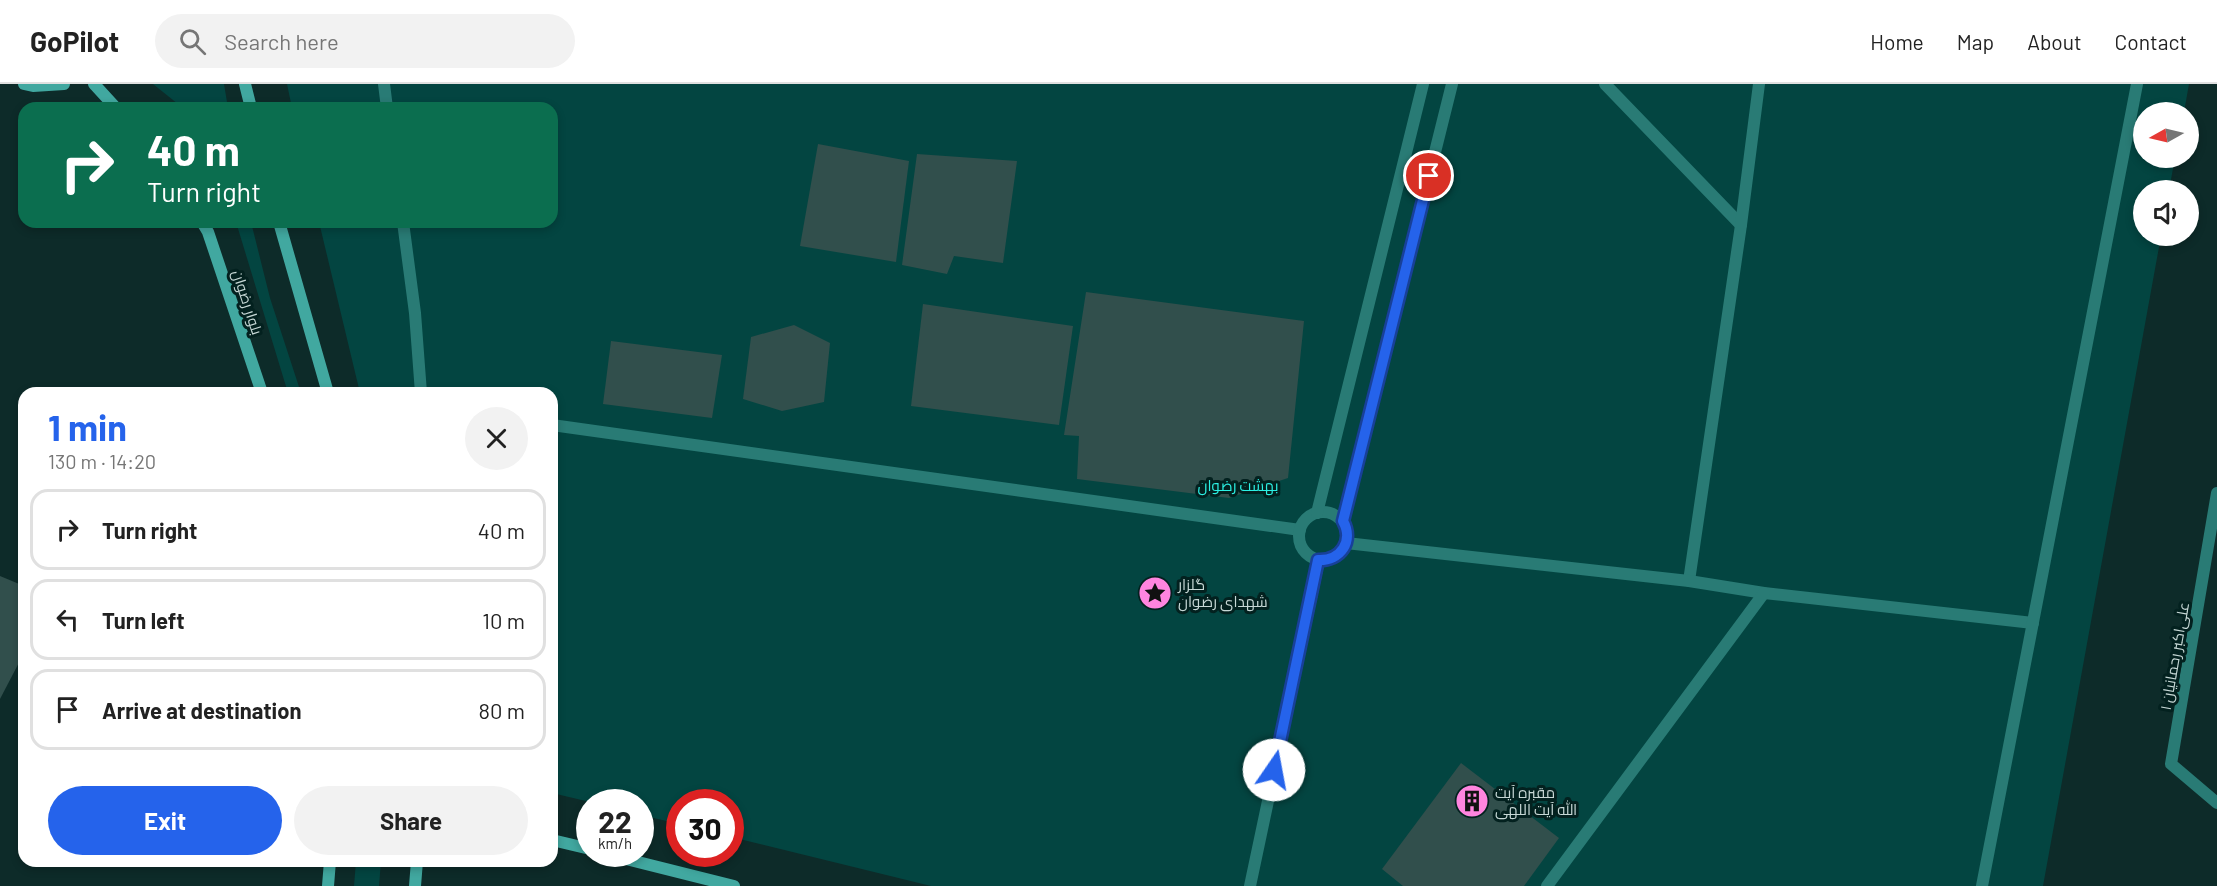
<!DOCTYPE html>
<html lang="en">
<head>
<meta charset="utf-8">
<style>
  :root { --surface:#fff; --page:#f2f2f2; --text:#222; --muted:#767676; --line:#e0e0e0; --accent:#2563eb }
  body { margin:0; font-family:Barlow,Cairo,sans-serif; background:var(--page); color:var(--text); height:100vh; display:flex; flex-direction:column; font-size:22px; white-space:nowrap }
  * { box-sizing:border-box; margin:0 }
  p { font-size:20px; color:var(--muted) }
  .icon { flex:none; width:33px; height:33px; fill:none; stroke:currentColor; stroke-width:2; stroke-linecap:round; stroke-linejoin:round }
  .map { position:relative; flex:1; overflow:hidden }
  .details { position:absolute; left:18px; top:303px; width:540px; height:480px; display:flex; flex-direction:column; background:var(--surface); border-radius:18px; box-shadow:0 3px 9px #0003 }
  .details>* { flex:none }
  .banner { position:absolute; left:18px; top:18px; width:540px; height:126px; border-radius:18px; box-shadow:0 3px 9px #0003; background:#0b6e4f; color:#fff; overflow:hidden }
  .needle { width:39px; rotate:262deg }
  .buttons { position:absolute; left:2133px; top:18px; display:grid; gap:12px }
  .buttons a { display:grid; place-items:center; width:66px; height:66px; border-radius:50%; background:var(--surface); box-shadow:0 3px 9px #0003; font-size:30px }
  .speed { position:absolute; left:576px; top:705px; display:flex; gap:12px; font-size:30px; font-weight:700; text-align:center }
  .speed>* { display:grid; place-content:center; width:78px; height:78px; border-radius:50%; background:var(--surface); box-shadow:0 3px 9px #0003; line-height:1 }
  .speed small { font-size:15px; font-weight:400 }
  .speed .limit { border:9px solid #d22; background:#fff; color:#111 }
  .pin { position:absolute; display:grid; place-items:center; width:51px; height:51px; color:#fff; margin:-26px; border:3px solid #fff; border-radius:50%; box-shadow:0 2px 6px #0007 }
  .me { position:absolute; width:66px; margin:-33px; rotate:12deg; stroke-linejoin:round; filter:drop-shadow(0 0 4px #0008) }
  .turn { display:flex; align-items:center; gap:21px; height:126px; padding:0 30px; font-size:27px }
  .turn .icon { width:78px; height:78px; stroke-width:2.5 }
  .turn b { display:block; font-size:42px; line-height:51px }
  .round { display:grid; place-items:center; flex:none; width:63px; height:63px; border-radius:32px; background:var(--page) }
  .summary { display:flex; align-items:center; justify-content:space-between; height:102px; padding:0 30px }
  h1 { font-size:36px; font-weight:700; line-height:45px; color:var(--accent) }
  .primary-button { display:flex; gap:12px; margin-top:auto; padding:12px 30px }
  .primary-button a { flex:1; height:69px; border-radius:36px; background:var(--accent); color:#fff; font-size:24px; font-weight:700; line-height:69px; text-align:center }
  .primary-button a+a { background:var(--page); color:var(--text) }
  ul { padding:0; list-style:none }
  li { display:flex; align-items:center; gap:18px; height:81px; margin:0 12px 9px; padding:0 18px; border:3px solid var(--line); border-radius:18px }
  li div { flex:1 }
  li b { display:block; font-size:22px }
  li em { font-style:normal }
  header { display:flex; align-items:center; gap:36px; box-sizing:border-box; height:84px; padding:0 30px; background:var(--surface); border-bottom:2px solid var(--line) }
  header strong { font-size:28px }
  nav { display:flex; gap:33px; margin-inline-start:auto; font-size:21px }
  .search { width:420px; height:54px; background:var(--page); display:flex; align-items:center; gap:15px; box-sizing:border-box; padding:0 21px; border-radius:33px; color:var(--muted); font-size:22px }
  .map>svg:first-child { display:block }
  .green { fill:#034541 }
  .building { fill:#314f4c }
  .lines { fill:none; stroke-linecap:round; stroke-linejoin:round }
  .lane { stroke:#297b75; stroke-width:12 }
  .street { stroke:#297b75; stroke-width:12 }
  .secondary { stroke:#41a8a0; stroke-width:12 }
  .route-casing { stroke:#184099; stroke-width:15 }
  .route { stroke:#2563eb; stroke-width:10 }
  .labels { text-anchor:middle; dominant-baseline:central; stroke-width:6; stroke-linejoin:round; paint-order:stroke }
  .street-label { font-size:15px; fill:#c7d8d6; stroke:#03211f }
  .park-label { font-size:15px; fill:#2cf1e4; stroke:#03211f }
  .poi-label { font-size:15px; fill:#c7d8d6; stroke:#03211f; text-anchor:start }
</style>
</head>
<body>
<header>
<strong>GoPilot</strong>
<div class="search"><svg class="icon" aria-label="search" viewBox="0 0 24 24"><circle cx="10" cy="10" r="6"/><path d="M15 15l6 6"/></svg>Search here</div>
<nav><a>Home</a><a>Map</a><a>About</a><a>Contact</a></nav>
</header>
<div class="map">
<svg width="2217" height="802" viewBox="0 0 2217 802">
  <rect width="100%" height="100%" fill="#0d2b29"/>
  <g class="green">
    <polygon points="153,0 224,0 228,24 183,24"/>
    <polygon points="287,0 2189,0 2184,28 2144,28 2144,74 2175,74 2169,106 2144,106 2144,152 2161,152 2043,802 931,802 731,753 730,718 680,718 679,740 641,731 640,718 590,718 552,709 552,309 360,309 319,138 552,138 552,24 292,24"/>
    <polygon points="236,138 251,138 270,214 301,309 288,309"/>
    <polygon points="356,777 381,777 379,802 354,802"/>
  </g>
  <g class="building">
    <polygon points="818,60 909,77 896,178 800,162"/>
    <polygon points="917,70 1017,77 1003,179 954,172 947,190 902,181"/>
    <polygon points="1086,208 1304,237 1288,394 1229,414 1077,395 1079,352 1064,351"/>
    <polygon points="923,220 1073,242 1059,341 911,322"/>
    <polygon points="794,241 830,259 824,318 782,327 743,315 751,253"/>
    <polygon points="611,257 722,271 712,334 603,320"/>
    <polygon points="0,492 24,502 24,569 0,615"/>
    <polygon points="1461,679 1559,754 1524,802 1403,802 1382,785"/>
  </g>
  <g class="lines">
    <g class="lane">
      <polyline points="384,0 387,24"/>
      <polyline points="1605,0 1741,141"/>
      <polyline points="403,138 415,229 421,309"/>
      <polyline points="1689,497 1741,141 1759,0"/>
    </g>
    <g class="street">
      <polyline points="552,341 1300,446"/>
      <polyline points="2217,409 2171,680 2217,719"/>
      <circle cx="1323" cy="452" r="24"/>
      <polyline points="1317,429 1423,0"/>
      <polyline points="1343,437 1452,0"/>
      <polyline points="1346,459 1689,497 1764,509 2033,539"/>
      <polyline points="1250,802 1319,476"/>
      <polyline points="1547,802 1764,509"/>
      <polyline points="1982,802 2137,0"/>
    </g>
    <g class="secondary">
      <polyline points="24,0 33,2 64,0"/>
      <polyline points="94,0 116,24"/>
      <polyline points="245,0 251,24"/>
      <polyline points="202,138 208,148 262,309"/>
      <polyline points="279,138 328,309"/>
      <polyline points="552,756 590,765"/>
      <polyline points="606,770 734,802"/>
      <polyline points="328,802 330,777"/>
      <polyline points="415,802 417,777"/>
    </g>
  </g>
  <g class="lines">
    <defs>
      <path id="route" d="M1274,686L1318,476C1341,477 1354,457 1343,437L1429,92"/>
    </defs>
    <use href="#route" class="route-casing"/>
    <use href="#route" class="route"/>
  </g>
  <defs>
    <symbol id="sight-disc" viewBox="-11 -11 22 22"><circle r="9.5" fill="#ff85df" stroke="#03211f"/><path d="M0-6L1.8-2.2L6-1.7L2.9 1.2L3.7 5.4L0 3.3L-3.7 5.4L-2.9 1.2L-6-1.7L-1.8-2.2Z" fill="#111"/></symbol>
    <symbol id="building-disc" viewBox="-11 -11 22 22"><circle r="9.5" fill="#ff85df" stroke="#03211f"/><path d="M-4-6H4V6H1V3H-1V6H-4ZM-2.5-4.3h1.7v1.8h-1.7ZM.8-4.3h1.7v1.8H.8ZM-2.5-1h1.7V.8h-1.7ZM.8-1h1.7V.8H.8Z" fill="#111"/></symbol>
  </defs>
  <g fill-rule="evenodd">
    <use href="#sight-disc" x="1136" y="490" width="38" height="38"/>
    <use href="#building-disc" x="1453" y="698" width="38" height="38"/>
  </g>
  <g class="labels">
    <g class="street-label">
      <text transform="translate(248 218) rotate(72)">بلوار رضوان</text>
      <text transform="translate(2174 572) rotate(-80)">علی‌اکبر رحمانیان ۱</text>
    </g>
    <g class="park-label">
      <text x="1238" y="401">بهشت رضوان</text>
    </g>
    <g class="poi-label">
      <text x="1178" y="500">گلزار<tspan x="1178" dy="17">شهدای رضوان</tspan></text>
      <text x="1495" y="708">مقبره آیت<tspan x="1495" dy="17">الله آیت اللهی</tspan></text>
    </g>
  </g>
</svg>
<div class="buttons">
<a><svg class="needle" viewBox="-14 -14 28 28"><path d="M0-13l5 13h-10z" fill="#e53935"/><path d="M0 13l5-13h-10z" fill="#767676"/></svg></a>
<a><svg class="icon" aria-label="sound" viewBox="0 0 24 24"><path d="M4 9h4l5-4v14l-5-4H4zM17 9q2 3 0 6"/></svg></a>
</div>
<div class="speed"><div>22<small>km/h</small></div><div class="limit">30</div></div>
<div class="pin" style="left:1429px;top:92px;background:#d93025"><svg class="icon" aria-label="arrive" viewBox="0 0 24 24"><path d="M6 21V4h12l-3 4 3 4H6"/></svg></div>
<svg class="me" style="left:1274px;top:686px" viewBox="-20 -20 40 40"><circle r="19" fill="#fff"/><path d="M0-13L10 11 0 6-10 11z" fill="#2563eb"/></svg>
<div class="banner">
<div class="turn"><svg class="icon" aria-label="right" viewBox="0 0 24 24"><path d="M7 20v-9h11M14 6l5 5-5 5"/></svg><div><b>40 m</b>Turn right</div></div>
</div>
<section class="details">
<div class="summary"><div><h1>1 min</h1><p>130 m · 14:20</p></div><a class="round"><svg class="icon" aria-label="close" viewBox="0 0 24 24"><path d="M6 6l12 12M18 6L6 18"/></svg></a></div>
<ul>
<li><svg class="icon" aria-label="right" viewBox="0 0 24 24"><path d="M7 20v-9h11M14 6l5 5-5 5"/></svg><div><b>Turn right</b></div><em>40 m</em></li>
<li><svg class="icon" aria-label="left" viewBox="0 0 24 24"><path d="M17 20v-9H6M10 6l-5 5 5 5"/></svg><div><b>Turn left</b></div><em>10 m</em></li>
<li><svg class="icon" aria-label="arrive" viewBox="0 0 24 24"><path d="M6 21V4h12l-3 4 3 4H6"/></svg><div><b>Arrive at destination</b></div><em>80 m</em></li>
</ul>
<div class="primary-button"><a>Exit</a><a>Share</a></div>
</section>
</div>
</body>
</html>
